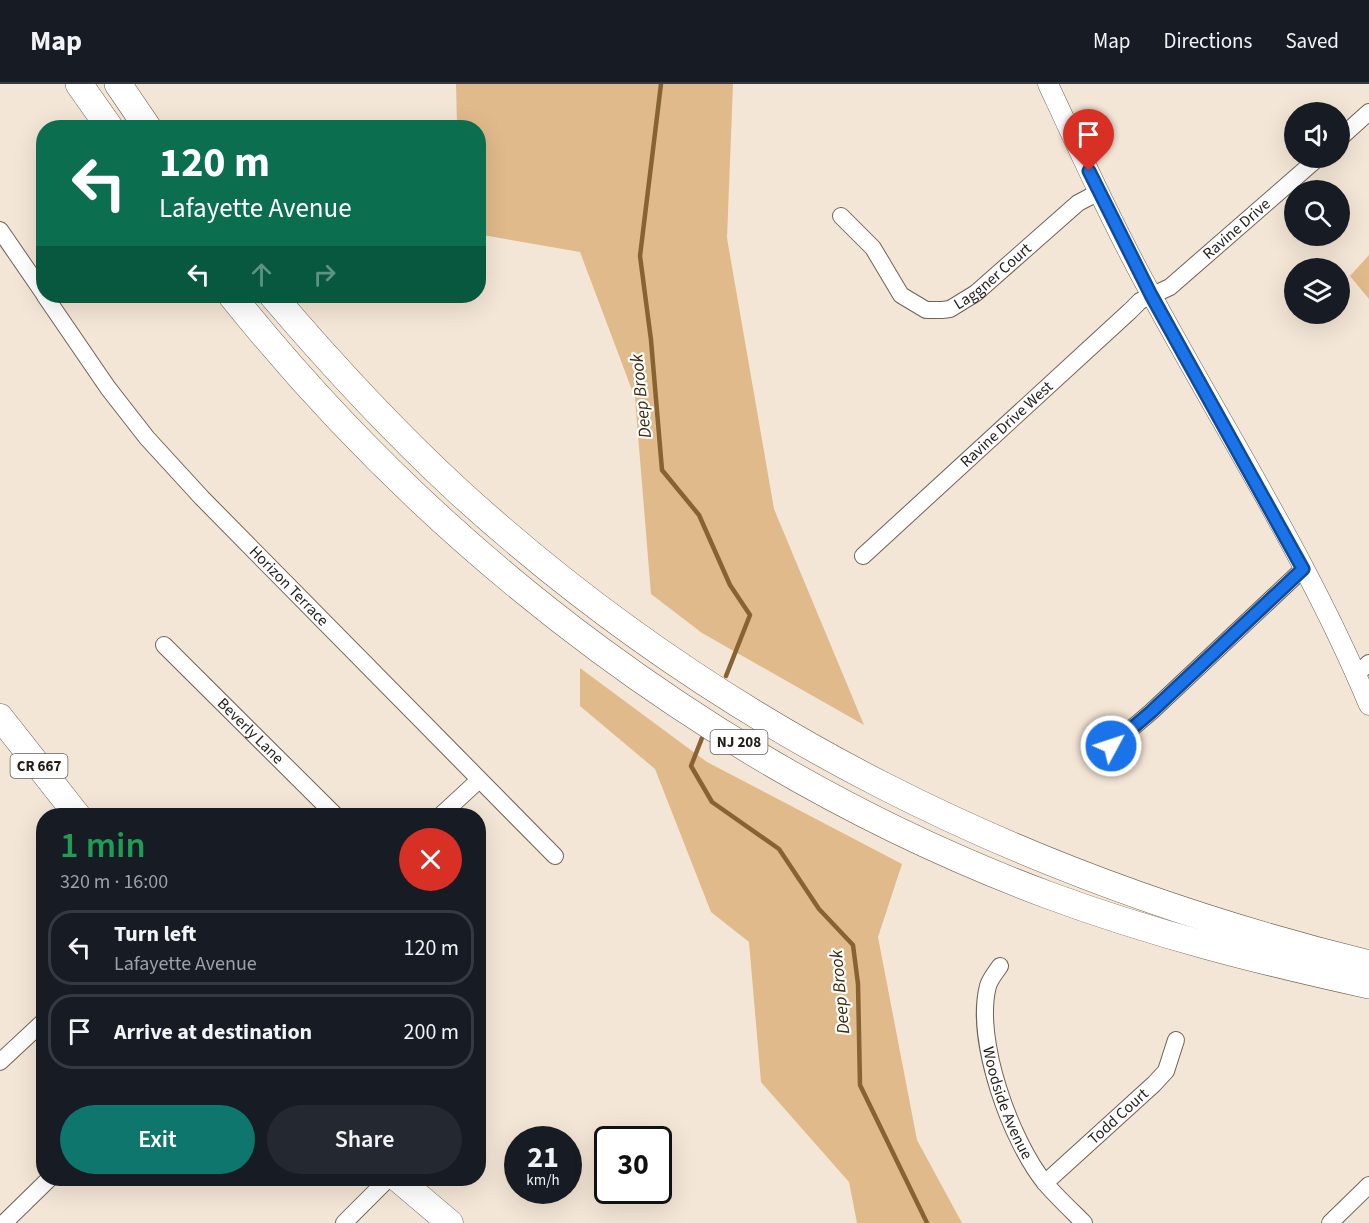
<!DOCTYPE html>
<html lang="en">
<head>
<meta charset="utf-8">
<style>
  :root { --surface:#171b24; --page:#242831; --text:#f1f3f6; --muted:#9ea1a6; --line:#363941; --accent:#0f766e }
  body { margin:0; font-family:"Source Sans 3",sans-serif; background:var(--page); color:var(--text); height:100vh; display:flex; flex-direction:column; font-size:22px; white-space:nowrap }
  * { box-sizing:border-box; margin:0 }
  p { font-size:20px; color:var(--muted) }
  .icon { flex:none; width:33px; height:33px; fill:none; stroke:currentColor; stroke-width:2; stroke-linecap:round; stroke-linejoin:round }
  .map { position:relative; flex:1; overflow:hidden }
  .sheet { position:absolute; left:36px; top:724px; width:450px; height:378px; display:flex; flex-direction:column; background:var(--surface); border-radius:24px; box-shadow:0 6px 24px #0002 }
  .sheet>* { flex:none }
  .top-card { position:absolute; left:36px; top:36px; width:450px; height:183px; border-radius:24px; box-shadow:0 6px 24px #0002; background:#0b6e4f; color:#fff; overflow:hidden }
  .tools { position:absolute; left:1284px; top:18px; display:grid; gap:12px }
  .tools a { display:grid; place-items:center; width:66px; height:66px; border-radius:50%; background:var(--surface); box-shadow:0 6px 24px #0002; font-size:30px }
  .speed { position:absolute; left:504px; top:1042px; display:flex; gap:12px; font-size:30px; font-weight:700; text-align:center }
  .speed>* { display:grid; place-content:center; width:78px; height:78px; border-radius:50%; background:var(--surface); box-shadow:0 6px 24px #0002; line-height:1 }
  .speed small { font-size:15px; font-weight:400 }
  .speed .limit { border:3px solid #111; border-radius:9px; background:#fff; color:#111 }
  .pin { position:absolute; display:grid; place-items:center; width:51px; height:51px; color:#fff; margin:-62px -26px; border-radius:50% 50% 50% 0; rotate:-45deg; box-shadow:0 0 6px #0007 }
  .pin .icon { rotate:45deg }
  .me { position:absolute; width:66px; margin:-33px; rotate:50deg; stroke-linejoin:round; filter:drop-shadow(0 0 4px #0008) }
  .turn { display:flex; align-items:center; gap:21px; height:126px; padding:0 24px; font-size:27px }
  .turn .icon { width:78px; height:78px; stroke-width:2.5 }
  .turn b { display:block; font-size:42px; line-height:51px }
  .lanes { display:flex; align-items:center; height:57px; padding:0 24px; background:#0003; justify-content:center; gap:30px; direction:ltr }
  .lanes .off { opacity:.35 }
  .round { display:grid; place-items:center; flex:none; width:63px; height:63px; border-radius:32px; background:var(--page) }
  .summary { display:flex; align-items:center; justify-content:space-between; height:102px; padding:0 24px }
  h1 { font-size:36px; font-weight:600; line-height:45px; color:#1e9e55 }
  .cta { display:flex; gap:12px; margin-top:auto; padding:12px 24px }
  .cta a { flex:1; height:69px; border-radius:36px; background:var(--accent); color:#fff; font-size:24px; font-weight:600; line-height:69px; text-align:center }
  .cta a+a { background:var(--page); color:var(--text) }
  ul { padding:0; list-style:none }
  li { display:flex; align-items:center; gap:18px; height:75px; margin:0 12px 9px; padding:0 12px; border:3px solid var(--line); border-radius:24px }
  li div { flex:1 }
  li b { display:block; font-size:22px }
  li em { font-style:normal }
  header { display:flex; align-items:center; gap:36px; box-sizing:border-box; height:84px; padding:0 30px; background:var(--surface); border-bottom:2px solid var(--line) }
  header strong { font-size:28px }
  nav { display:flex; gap:33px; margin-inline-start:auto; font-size:21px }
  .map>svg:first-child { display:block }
  .green { fill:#e1ba8b }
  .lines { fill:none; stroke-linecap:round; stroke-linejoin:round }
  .stream { stroke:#876334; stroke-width:4.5 }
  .minor-casing { stroke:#6d6254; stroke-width:18 }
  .tertiary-casing { stroke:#6d6254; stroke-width:21 }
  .primary-casing { stroke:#6d6254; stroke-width:27 }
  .trunk-casing { stroke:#6d6254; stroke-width:28 }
  .minor { stroke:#fff; stroke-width:16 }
  .tertiary { stroke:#fff; stroke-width:20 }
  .primary { stroke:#fff; stroke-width:26 }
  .trunk { stroke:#fff; stroke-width:27 }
  .route-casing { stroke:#114b97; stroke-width:15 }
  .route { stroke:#1a73e8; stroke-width:10 }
  .labels { text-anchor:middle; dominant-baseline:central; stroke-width:4.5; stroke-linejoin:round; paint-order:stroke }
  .shield { fill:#fff; stroke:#64615d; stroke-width:1.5 }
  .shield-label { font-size:15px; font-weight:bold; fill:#221d17 }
  .street-label { font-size:16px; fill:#221d17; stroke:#fff }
  .water-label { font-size:18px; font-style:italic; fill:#3d280b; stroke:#fff }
</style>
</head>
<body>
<header>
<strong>Map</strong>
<nav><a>Map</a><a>Directions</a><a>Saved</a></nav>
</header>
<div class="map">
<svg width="1369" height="1139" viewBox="0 0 1369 1139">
  <rect width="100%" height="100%" fill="#f4e6d6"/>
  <g class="green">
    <polygon points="456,0 733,0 727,154 774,425 864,641 702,549 651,510 635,314 580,168 483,151 478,144 478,44 457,43"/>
    <polygon points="1369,171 1369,215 1350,192"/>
    <polygon points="580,584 707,678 902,780 878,853 917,1056 962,1139 857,1139 849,1098 761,998 749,858 711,828 655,685 580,622"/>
  </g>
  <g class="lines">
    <g class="stream">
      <polyline points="661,0 640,172 651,256 662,386 699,431 730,501 750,531 726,592"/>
      <polyline points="702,654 691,682 712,718 779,765 819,825 853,861 858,900 860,1001 927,1139"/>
    </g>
    <defs>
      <g id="minor">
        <polyline points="1340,54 1369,28"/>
        <path id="s1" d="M841,132L873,164L901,211L926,226H942L950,225L976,209L1078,119L1099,108"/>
        <polyline points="0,146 44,210"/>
        <path id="s2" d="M45,212L108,304L147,354L202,414L555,772"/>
        <path id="s3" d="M863,472L1130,227L1140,217L1170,203L1318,74"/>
        <path id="s4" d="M164,561L336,732"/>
        <polyline points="1357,590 1369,579"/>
        <polyline points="1111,662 1151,628 1303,485"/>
        <polyline points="440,732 479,696"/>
        <path id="s5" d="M1000,882C996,888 990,895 988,902C974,956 1011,1057 1045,1099C1057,1113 1071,1126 1084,1139"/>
        <polyline points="0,978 44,937"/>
        <path id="s6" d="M1045,1099L1154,1000L1166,987L1176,956"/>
        <polyline points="4,1139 49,1095"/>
        <polyline points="344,1139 388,1095"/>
        <polyline points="1330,1139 1369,1101"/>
      </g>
      <path id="tertiary" d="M1048,0C1081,71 1114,143 1152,212C1225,347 1310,479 1369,621"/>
      <g id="primary">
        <polyline points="0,633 78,732"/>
        <polyline points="398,1095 450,1139"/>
      </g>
      <g id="trunk">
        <polyline points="79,0 110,44"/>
        <polyline points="118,0 148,44"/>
        <path d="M232,212C443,476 730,692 1048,811C1153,850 1260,877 1369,901"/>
        <path d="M273,212C331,280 392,346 458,407C721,647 1025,795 1369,880"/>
      </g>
    </defs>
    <use href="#minor" class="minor-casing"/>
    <use href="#tertiary" class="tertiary-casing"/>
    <use href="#primary" class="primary-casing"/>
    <use href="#trunk" class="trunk-casing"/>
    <use href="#minor" class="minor"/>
    <use href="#tertiary" class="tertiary"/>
    <use href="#primary" class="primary"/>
    <use href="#trunk" class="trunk"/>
  </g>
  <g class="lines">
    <defs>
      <polyline id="route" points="1089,87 1151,211 1303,485 1151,628 1111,662"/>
    </defs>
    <use href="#route" class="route-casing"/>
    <use href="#route" class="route"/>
  </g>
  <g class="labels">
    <g class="shield">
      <rect x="710.5" y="646" width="57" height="24" rx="4.5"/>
      <rect x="10.5" y="670" width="57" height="24" rx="4.5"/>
    </g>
    <g class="shield-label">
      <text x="739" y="658">NJ 208</text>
      <text x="39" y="682">CR 667</text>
    </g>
    <g class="street-label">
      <text stroke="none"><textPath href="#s3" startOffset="498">Ravine Drive</textPath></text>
      <text stroke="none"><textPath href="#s1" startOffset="207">Laggner Court</textPath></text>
      <text stroke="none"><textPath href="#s3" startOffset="195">Ravine Drive West</textPath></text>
      <text stroke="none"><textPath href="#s2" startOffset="380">Horizon Terrace</textPath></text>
      <text stroke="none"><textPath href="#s4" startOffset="122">Beverly Lane</textPath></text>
      <text stroke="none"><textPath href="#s5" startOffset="144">Woodside Avenue</textPath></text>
      <text stroke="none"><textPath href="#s6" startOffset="99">Todd Court</textPath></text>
    </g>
    <g class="water-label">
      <text transform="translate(641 312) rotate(-96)">Deep Brook</text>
      <text transform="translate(840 908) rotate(-95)">Deep Brook</text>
    </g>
  </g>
</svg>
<div class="tools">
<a><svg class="icon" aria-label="sound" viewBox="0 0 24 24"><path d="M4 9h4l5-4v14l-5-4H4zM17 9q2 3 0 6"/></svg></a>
<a><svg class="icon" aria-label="search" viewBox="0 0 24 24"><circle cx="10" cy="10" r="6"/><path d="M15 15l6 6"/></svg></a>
<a><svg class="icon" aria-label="layers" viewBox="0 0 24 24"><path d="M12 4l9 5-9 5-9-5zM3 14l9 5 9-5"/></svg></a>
</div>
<div class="speed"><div>21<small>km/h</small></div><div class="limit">30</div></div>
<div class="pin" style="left:1089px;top:87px;background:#d93025"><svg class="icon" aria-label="arrive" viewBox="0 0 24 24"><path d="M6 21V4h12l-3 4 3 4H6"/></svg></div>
<svg class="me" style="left:1111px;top:662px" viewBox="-20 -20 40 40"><circle r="17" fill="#1a73e8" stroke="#fff" stroke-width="3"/><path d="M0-11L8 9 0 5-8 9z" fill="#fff"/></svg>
<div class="top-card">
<div class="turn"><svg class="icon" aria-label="left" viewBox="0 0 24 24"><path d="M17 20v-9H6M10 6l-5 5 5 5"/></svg><div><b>120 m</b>Lafayette Avenue</div></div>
<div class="lanes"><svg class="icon" aria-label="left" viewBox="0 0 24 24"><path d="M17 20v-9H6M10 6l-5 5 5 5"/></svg><svg class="icon off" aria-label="ahead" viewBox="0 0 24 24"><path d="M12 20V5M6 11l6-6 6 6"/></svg><svg class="icon off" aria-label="right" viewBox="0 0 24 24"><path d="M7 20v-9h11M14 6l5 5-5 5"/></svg></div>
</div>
<section class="sheet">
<div class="summary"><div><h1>1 min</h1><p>320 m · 16:00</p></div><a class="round" style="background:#d93025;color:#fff"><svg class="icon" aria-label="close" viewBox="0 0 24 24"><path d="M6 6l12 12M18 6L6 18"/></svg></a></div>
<ul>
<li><svg class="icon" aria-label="left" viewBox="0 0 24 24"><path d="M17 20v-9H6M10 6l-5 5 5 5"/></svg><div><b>Turn left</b><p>Lafayette Avenue</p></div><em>120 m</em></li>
<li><svg class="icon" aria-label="arrive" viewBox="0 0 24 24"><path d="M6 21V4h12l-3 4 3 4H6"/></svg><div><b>Arrive at destination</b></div><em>200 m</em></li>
</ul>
<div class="cta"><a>Exit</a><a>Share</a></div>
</section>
</div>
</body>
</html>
